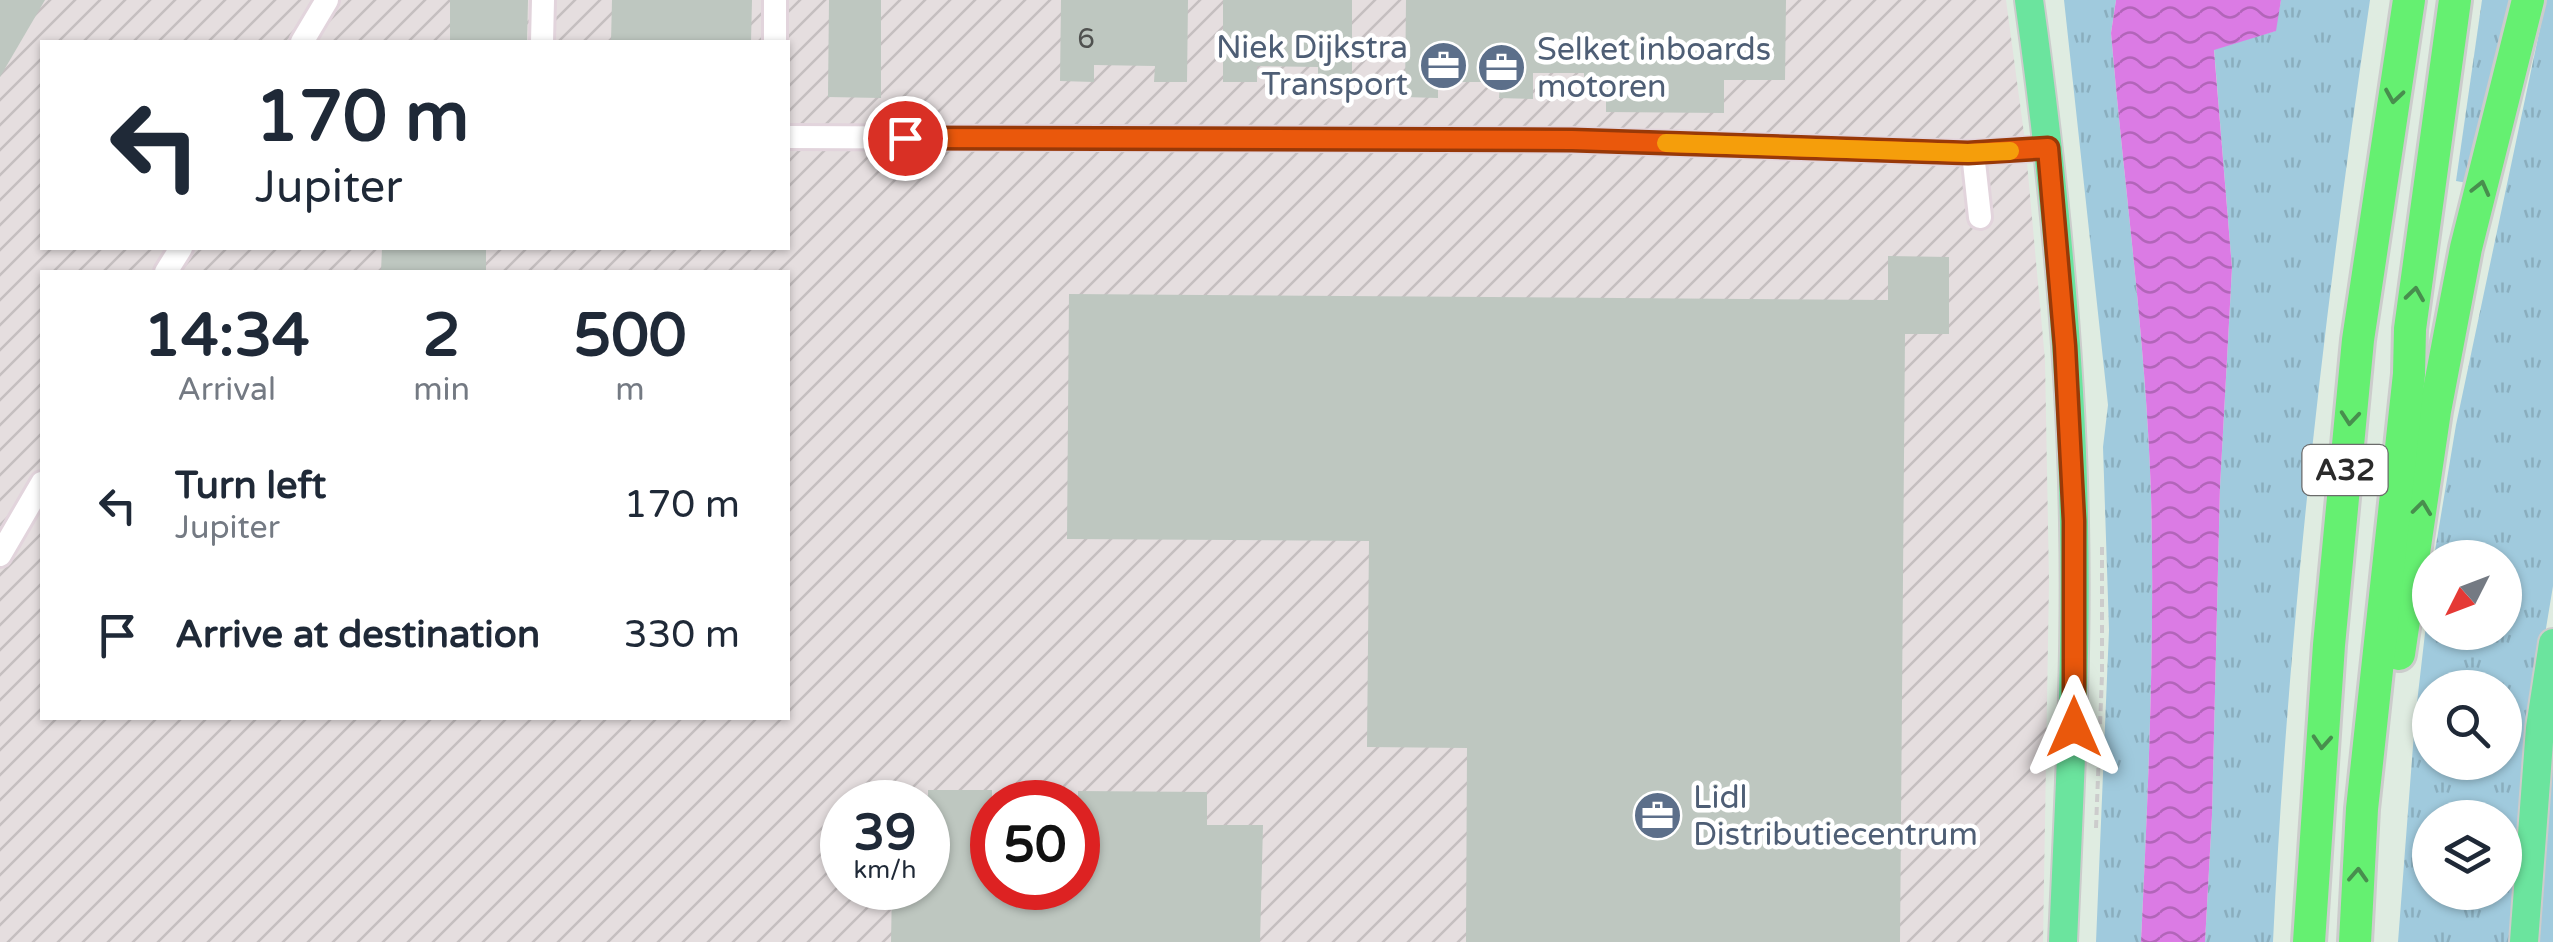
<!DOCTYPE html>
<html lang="en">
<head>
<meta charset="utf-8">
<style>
  :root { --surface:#fff; --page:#f2f2f3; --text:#1f2937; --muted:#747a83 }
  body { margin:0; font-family:"Varela Round",sans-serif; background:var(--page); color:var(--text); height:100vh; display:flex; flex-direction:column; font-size:38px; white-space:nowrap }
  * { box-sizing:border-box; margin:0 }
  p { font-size:32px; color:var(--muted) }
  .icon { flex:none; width:55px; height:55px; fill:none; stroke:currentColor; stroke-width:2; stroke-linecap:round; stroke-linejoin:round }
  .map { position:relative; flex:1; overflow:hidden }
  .side { position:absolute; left:40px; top:270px; width:750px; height:450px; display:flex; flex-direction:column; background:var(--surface); border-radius:0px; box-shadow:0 2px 8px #0004 }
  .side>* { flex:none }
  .guide { position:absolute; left:40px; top:40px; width:750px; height:210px; border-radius:0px; box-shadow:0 2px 8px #0004; background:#fff; color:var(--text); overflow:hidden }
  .needle { width:65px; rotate:228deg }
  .tools { position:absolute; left:2412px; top:540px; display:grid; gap:20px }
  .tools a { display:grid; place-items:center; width:110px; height:110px; border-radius:50%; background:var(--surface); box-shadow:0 2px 8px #0004; font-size:50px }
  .speed { position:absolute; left:820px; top:780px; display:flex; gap:20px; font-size:50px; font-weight:700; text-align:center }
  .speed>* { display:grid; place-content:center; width:130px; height:130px; border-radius:50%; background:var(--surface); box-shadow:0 2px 8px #0004; line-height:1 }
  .speed small { font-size:25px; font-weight:400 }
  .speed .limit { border:15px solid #d22; background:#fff; color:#111 }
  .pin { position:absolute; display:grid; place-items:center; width:85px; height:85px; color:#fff; margin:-42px; border:5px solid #fff; border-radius:50%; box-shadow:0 2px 10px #0007 }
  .me { position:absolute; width:110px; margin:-55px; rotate:0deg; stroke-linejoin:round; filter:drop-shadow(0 0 8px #0008) }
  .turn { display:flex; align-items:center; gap:35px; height:210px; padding:0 50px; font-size:45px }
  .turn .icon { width:130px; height:130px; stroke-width:2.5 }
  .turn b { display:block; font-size:70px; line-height:85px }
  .eta { display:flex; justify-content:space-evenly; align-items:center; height:170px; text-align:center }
  .eta b { font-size:60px; font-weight:700; line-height:70px }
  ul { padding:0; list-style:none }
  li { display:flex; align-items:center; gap:30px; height:130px; padding:0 50px }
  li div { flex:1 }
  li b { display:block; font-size:38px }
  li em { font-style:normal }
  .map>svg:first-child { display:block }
  .industrial { fill:url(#industrial-furrows); fill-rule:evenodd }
  .grass { fill:url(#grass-tufts); fill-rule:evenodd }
  .water { fill:url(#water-waves) }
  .building { fill:#bec7c0 }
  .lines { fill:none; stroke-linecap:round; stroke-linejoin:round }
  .minor-casing { stroke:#e2d4dc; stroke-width:28 }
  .major-casing { stroke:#ccc; stroke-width:32 }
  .highway-casing { stroke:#ccc; stroke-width:38 }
  .path { stroke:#ccc; stroke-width:4; stroke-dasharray:8 5; stroke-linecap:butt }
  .minor { stroke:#fff; stroke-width:22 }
  .major { stroke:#6be49e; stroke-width:28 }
  .highway { stroke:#65f071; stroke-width:32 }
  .oneway { stroke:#488e4e }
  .route-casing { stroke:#983908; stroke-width:25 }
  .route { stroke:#ea580c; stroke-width:18 }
  .slow { stroke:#f59e0b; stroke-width:18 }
  .labels { text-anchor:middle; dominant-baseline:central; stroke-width:9; stroke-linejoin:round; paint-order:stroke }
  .number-label { font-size:28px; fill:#505250 }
  .shield { fill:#fff; stroke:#6b6b6b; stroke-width:2.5 }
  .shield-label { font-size:30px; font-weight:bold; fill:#2b2b2b }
  .service-label { font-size:32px; fill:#4e5e75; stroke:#fff; text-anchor:start }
</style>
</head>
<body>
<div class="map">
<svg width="2553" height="942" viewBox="0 0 2553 942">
  <defs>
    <pattern id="industrial-furrows" width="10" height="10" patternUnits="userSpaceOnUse" patternTransform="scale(2.5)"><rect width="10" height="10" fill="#e5dedf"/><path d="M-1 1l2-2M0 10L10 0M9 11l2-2" fill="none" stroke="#c5bfc0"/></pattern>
    <pattern id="grass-tufts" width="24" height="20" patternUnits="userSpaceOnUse" patternTransform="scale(2.5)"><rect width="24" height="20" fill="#a0cadd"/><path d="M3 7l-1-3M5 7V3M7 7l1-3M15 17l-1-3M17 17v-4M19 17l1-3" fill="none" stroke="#8aaebe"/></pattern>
    <pattern id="water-waves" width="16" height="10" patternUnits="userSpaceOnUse" patternTransform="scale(2.5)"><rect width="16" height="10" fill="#db7be4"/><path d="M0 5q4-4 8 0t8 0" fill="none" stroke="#b265b9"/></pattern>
  </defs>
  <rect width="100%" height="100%" fill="#dfece1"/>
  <path class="industrial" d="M0,0H2006L2025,141L2045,360L2049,581L2043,942H0ZM42,42H788V248H42ZM42,272H788V718H42ZM842,802H928V888H842ZM992,802H1078V888H992Z"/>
  <g class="grass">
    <path d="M2064,0H2116L2111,33C2124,187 2146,340 2151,494C2155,644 2148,793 2141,942H2096L2109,630L2103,447L2108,405Z"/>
    <path d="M2281,0H2370C2324,312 2288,627 2273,942H2205L2212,815L2220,487L2232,268L2214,49L2275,31Z"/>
    <polygon points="2482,0 2517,0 2467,183 2456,181"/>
    <path d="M2546,0H2553V586L2529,731L2514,942H2398L2415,720L2430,590V632H2505V558L2434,557L2456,425ZM2430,688H2505V762H2430ZM2430,818H2505V892H2430Z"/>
    <polygon points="2553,721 2553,942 2537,942"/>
  </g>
  <path class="water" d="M2116,0H2281L2276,31L2214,50L2232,268L2220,487L2212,815L2205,942H2141C2148,793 2155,644 2151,494C2146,340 2124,187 2111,33Z"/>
  <g class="building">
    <polygon points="0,0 45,0 0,77"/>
    <polygon points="450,0 528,0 527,42 450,42"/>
    <polygon points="612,0 752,0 751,42 611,42"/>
    <polygon points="829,0 881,0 881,98 828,97"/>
    <polygon points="1061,0 1188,0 1187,82 1154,82 1155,66 1094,65 1094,82 1060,81"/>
    <polygon points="1223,0 1352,0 1352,83 1318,83 1318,67 1257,66 1257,82 1223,82"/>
    <polygon points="1406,0 1786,0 1785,80 1724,80 1724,113 1606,112 1606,87 1584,87 1584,73 1533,73 1533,99 1499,98 1500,82 1438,82 1438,98 1405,97"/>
    <polygon points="382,248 486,248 486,272 381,272"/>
    <polygon points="1888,256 1949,257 1949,334 1905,334 1900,942 1466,942 1467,748 1367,747 1369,541 1067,539 1069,294 1888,300"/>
    <polygon points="928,790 992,790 992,888 1078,888 1078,791 1207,792 1207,825 1263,825 1260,942 891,942 892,888 928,888"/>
  </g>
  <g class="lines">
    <defs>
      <g id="minor">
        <polyline points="302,42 327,0"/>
        <polyline points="542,42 543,0"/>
        <polyline points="775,42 775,0"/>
        <polyline points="788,137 1572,140 1968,153 2048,148"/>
        <polyline points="1973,153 1980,217"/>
        <polyline points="166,272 181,248"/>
        <polyline points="0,555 42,483"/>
      </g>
      <g id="major">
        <path d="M2029,0C2053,173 2071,349 2074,523C2077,663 2069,802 2063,942"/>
        <polyline points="2524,942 2540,728 2553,643"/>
      </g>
      <g id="highway">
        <polyline points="2399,654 2435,411 2466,248 2528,0"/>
        <polyline points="2309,942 2329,645 2358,340 2409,0"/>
        <polyline points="2355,942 2362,809 2409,374 2410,329 2455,0"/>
      </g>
    </defs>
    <use href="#minor" class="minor-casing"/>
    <use href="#major" class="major-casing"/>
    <use href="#highway" class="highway-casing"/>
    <polyline class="path" points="2096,828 2102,675 2102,543"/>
    <use href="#minor" class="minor"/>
    <use href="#major" class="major"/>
    <use href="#highway" class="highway"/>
  </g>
  <defs><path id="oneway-chevron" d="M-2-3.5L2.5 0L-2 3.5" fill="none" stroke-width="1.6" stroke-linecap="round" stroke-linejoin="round" transform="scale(2.5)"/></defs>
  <g class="oneway">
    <use href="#oneway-chevron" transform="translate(2394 96) rotate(99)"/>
    <use href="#oneway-chevron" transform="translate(2481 188) rotate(-76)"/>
    <use href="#oneway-chevron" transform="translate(2415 294) rotate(-82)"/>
    <use href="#oneway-chevron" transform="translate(2350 418) rotate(95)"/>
    <use href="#oneway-chevron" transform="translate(2422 508) rotate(-83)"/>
    <use href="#oneway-chevron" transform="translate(2322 742) rotate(94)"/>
    <use href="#oneway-chevron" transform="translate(2358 875) rotate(-87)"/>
  </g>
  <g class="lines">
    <defs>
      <polyline id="route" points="905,138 1572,140 1968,153 2048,148 2065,346 2074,521 2074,727"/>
    </defs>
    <use href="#route" class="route-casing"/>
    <use href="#route" class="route"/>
    <polyline class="slow" points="1666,143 1968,153 2010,151"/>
  </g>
  <defs>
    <symbol id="office-disc" viewBox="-11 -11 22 22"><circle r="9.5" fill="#5c6f8a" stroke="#fff"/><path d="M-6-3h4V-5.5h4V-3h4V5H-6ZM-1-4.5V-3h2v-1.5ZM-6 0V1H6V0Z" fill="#fff"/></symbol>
  </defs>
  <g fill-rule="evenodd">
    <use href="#office-disc" x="1416" y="38" width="55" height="55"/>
    <use href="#office-disc" x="1474" y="40" width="55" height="55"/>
    <use href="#office-disc" x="1630" y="788" width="55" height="55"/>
  </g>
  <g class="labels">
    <g class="number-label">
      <text x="1086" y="39">6</text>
    </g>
    <rect class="shield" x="2302.5" y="445" width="85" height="50" rx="8"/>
    <g class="shield-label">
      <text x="2345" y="470">A32</text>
    </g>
    <g class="service-label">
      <text x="1408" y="48" text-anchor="end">Niek Dijkstra<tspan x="1408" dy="37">Transport</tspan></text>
      <text x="1537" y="50">Selket inboards<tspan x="1537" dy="37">motoren</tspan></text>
      <text x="1693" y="798">Lidl<tspan x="1693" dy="37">Distributiecentrum</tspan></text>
    </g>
  </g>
</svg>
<div class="tools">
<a><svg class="needle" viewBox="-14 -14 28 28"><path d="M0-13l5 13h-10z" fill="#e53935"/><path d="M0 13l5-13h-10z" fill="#747a83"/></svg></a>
<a><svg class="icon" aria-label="search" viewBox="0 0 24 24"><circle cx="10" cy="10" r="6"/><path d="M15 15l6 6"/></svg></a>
<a><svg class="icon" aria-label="layers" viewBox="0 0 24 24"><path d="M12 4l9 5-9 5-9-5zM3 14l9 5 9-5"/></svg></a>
</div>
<div class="speed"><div>39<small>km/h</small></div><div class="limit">50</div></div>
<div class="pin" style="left:905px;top:138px;background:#d93025"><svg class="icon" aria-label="arrive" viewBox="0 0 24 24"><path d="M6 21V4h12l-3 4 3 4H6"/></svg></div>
<svg class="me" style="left:2074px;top:727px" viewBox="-20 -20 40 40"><path d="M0-17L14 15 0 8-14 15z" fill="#ea580c" stroke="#fff" stroke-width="4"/></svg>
<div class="guide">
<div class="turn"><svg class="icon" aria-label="left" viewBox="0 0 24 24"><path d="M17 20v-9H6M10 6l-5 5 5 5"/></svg><div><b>170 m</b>Jupiter</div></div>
</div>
<section class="side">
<div class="eta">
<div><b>14:34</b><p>Arrival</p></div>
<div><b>2</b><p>min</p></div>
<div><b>500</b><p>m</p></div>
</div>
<ul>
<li><svg class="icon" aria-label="left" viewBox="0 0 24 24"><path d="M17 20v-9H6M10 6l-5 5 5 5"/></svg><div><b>Turn left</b><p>Jupiter</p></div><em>170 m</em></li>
<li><svg class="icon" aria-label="arrive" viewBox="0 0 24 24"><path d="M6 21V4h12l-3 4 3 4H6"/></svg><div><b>Arrive at destination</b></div><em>330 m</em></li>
</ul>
</section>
</div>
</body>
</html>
